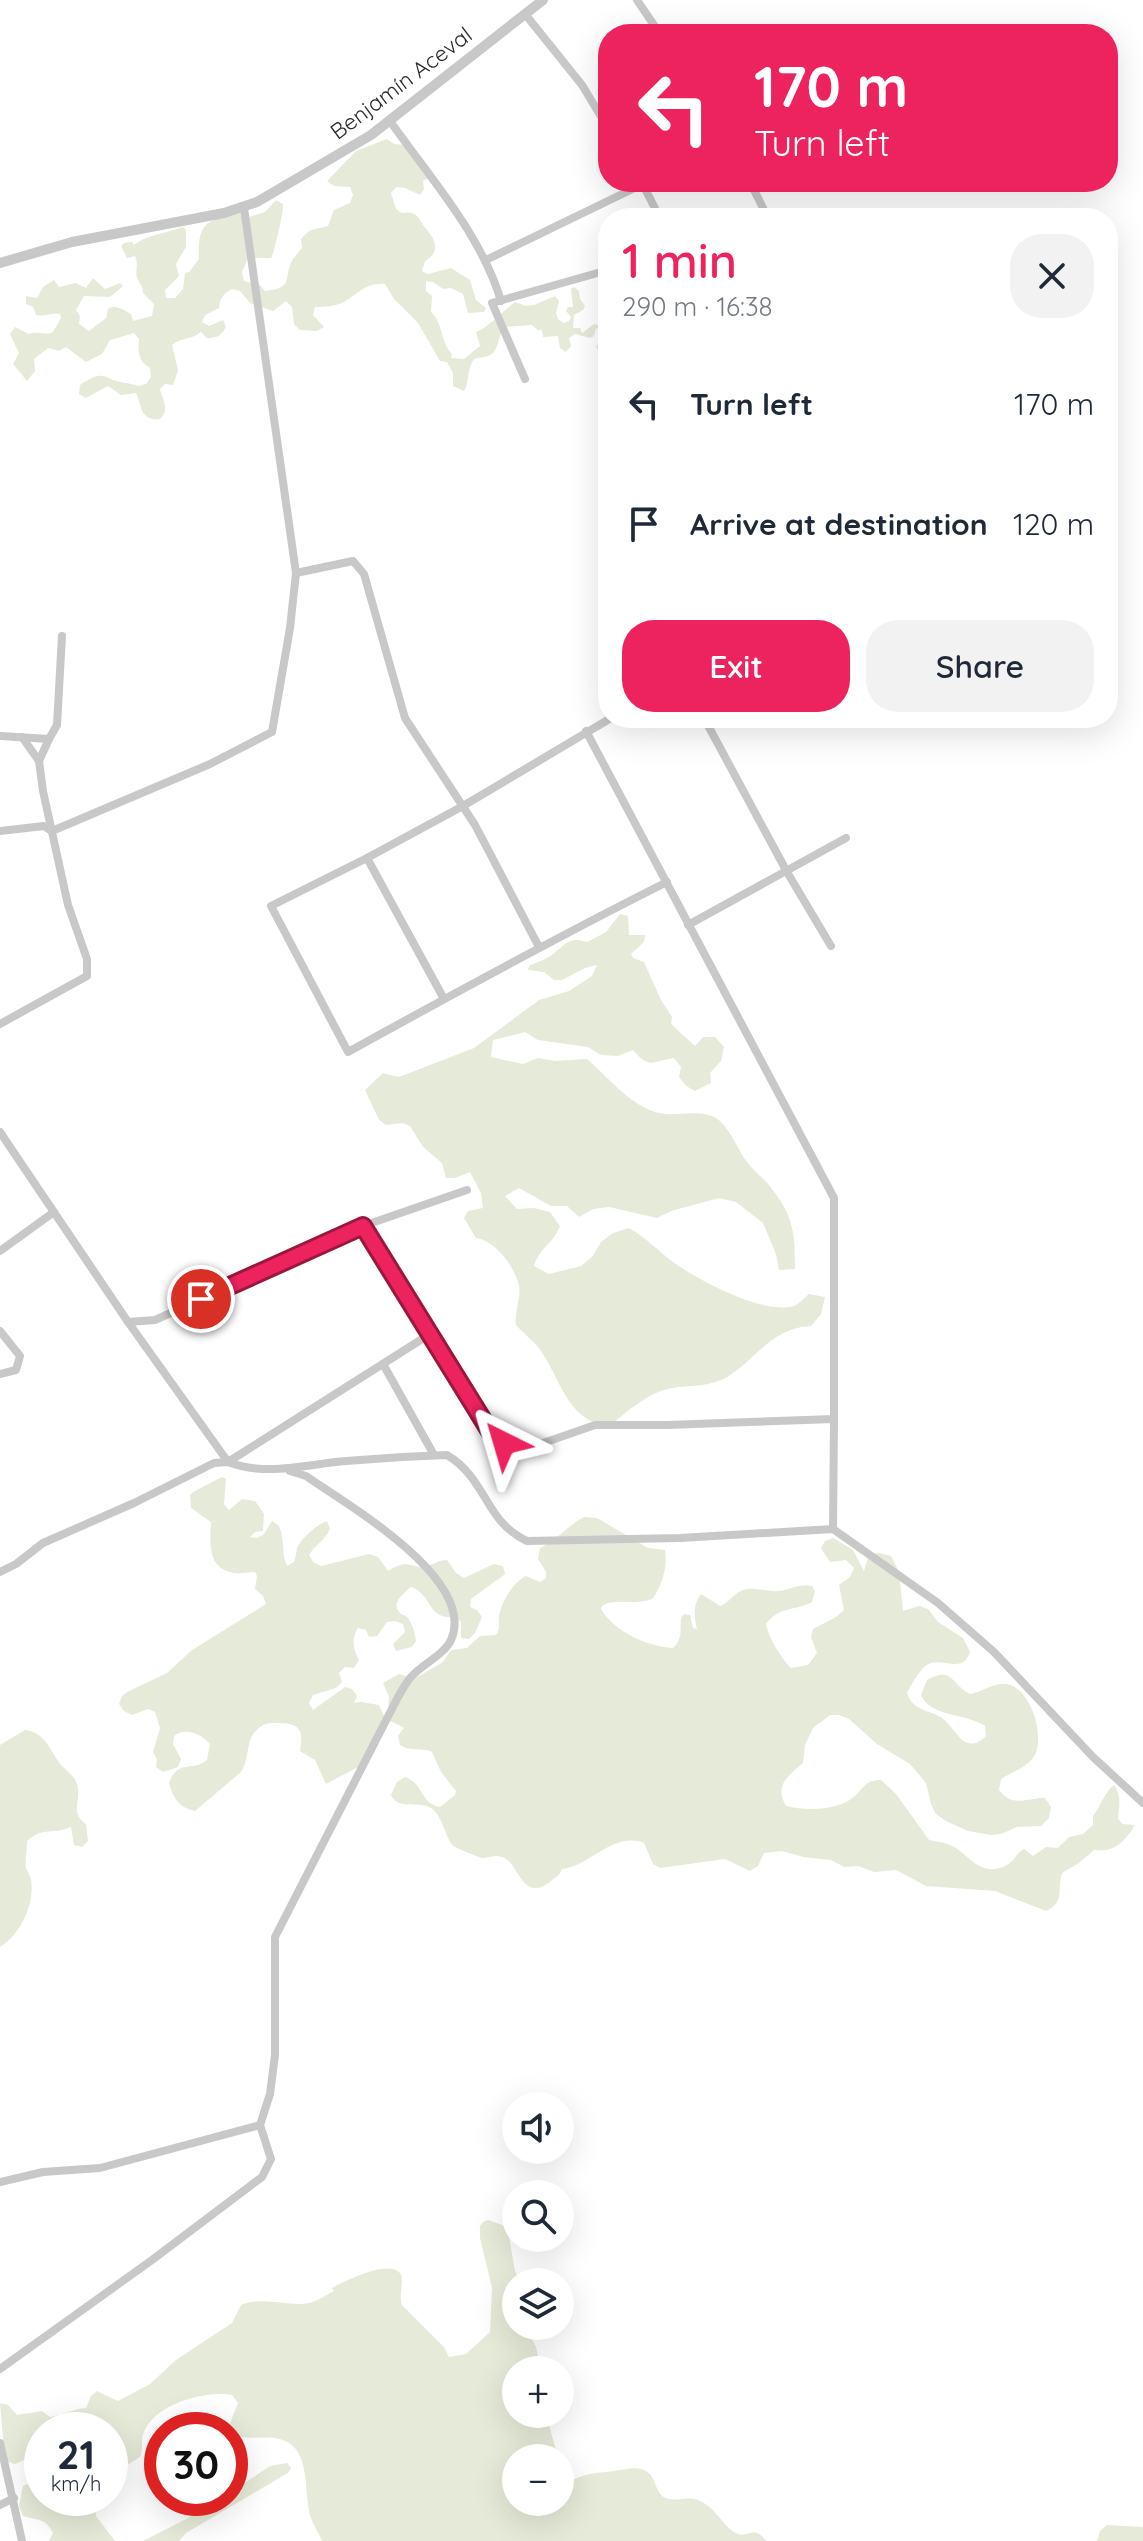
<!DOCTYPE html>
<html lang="en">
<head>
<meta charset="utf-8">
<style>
  :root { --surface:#fff; --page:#f2f2f3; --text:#1f2937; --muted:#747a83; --accent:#ed235e }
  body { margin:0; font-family:Quicksand,sans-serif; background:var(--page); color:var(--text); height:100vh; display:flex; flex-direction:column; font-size:30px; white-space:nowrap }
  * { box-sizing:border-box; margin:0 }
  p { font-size:26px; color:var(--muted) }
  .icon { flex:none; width:44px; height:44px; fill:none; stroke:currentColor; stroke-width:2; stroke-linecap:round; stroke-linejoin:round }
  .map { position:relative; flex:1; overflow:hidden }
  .sheet { position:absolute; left:598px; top:208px; width:520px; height:520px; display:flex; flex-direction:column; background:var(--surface); border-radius:32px; box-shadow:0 8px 32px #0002 }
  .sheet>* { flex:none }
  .banner { position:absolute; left:598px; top:24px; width:520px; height:168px; border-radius:32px; box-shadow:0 8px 32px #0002; background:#ed235e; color:#fff; overflow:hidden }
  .fabs { position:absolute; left:502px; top:2092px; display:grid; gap:16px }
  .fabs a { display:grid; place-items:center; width:72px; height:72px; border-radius:50%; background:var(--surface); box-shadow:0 8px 32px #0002; font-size:40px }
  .speed { position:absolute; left:24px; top:2412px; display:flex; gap:16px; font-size:40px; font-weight:700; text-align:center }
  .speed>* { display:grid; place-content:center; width:104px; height:104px; border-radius:50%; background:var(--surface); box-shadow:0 8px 32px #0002; line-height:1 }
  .speed small { font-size:20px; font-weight:400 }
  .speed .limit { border:12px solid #d22; background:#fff; color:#111 }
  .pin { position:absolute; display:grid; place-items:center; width:68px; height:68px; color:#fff; margin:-34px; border:4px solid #fff; border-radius:50%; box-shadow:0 2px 8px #0007 }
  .me { position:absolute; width:88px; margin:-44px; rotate:320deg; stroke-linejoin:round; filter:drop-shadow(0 0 6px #0008) }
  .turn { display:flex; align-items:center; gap:28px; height:168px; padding:0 24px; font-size:36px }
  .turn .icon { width:104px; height:104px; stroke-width:2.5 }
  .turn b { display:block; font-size:56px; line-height:68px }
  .round { display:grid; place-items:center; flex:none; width:84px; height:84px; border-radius:32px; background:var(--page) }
  .headline { display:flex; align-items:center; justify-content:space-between; height:136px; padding:0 24px }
  h1 { font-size:48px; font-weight:600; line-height:60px; color:var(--accent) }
  .cta { display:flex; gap:16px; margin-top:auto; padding:16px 24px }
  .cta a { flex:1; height:92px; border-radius:32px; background:var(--accent); color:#fff; font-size:32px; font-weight:600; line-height:92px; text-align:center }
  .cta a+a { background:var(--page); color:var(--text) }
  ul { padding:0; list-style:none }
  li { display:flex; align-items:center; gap:24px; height:120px; padding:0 24px }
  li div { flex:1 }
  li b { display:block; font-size:30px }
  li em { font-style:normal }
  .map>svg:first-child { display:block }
  .green { fill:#e6ead8 }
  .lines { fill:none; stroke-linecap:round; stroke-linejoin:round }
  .minor { stroke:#c8c8c8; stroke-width:8 }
  .tertiary { stroke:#c8c8c8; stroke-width:10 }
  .route-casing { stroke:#9a173d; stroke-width:20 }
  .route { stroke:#ed235e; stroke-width:14 }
  .labels { text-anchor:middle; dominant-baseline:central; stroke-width:8; stroke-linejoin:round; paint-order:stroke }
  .street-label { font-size:22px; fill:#2b2b2b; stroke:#fff }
</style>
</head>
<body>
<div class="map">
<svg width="1143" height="2541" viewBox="0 0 1143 2541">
  <rect width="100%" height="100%" fill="#fff"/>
  <g class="green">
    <path d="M387,139L394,144L404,145L430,177L423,181L424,189L420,195L405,188L396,187L391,193L396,209L402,213C418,210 418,219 426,229C436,240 441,252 425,261L422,271L428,274L451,268L470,280L476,300L486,308L484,312L468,313L463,294L451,288L443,289L433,282L426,281V291L432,296L431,312C444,324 440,342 452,354L451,358L464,359L480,346L476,332C489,327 502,312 515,302L526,306L534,305L555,296L559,301L556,313L558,319L564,323L570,320L571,317L566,311L568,307H573L571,289L574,287L579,291L580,299L585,306L583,310L574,315L573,328H580L582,333L594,324L608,329V351L601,354L596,347L600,340L599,329L596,328L594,336L590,338L575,334L569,338L571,346L566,352L560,348L558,336L543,337L542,330H538L532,325L505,327C497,335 500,352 488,356C483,358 479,357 474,359C466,371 470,381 464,391L453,386V373L447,362L440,361L418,323L394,299L385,284C365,282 358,295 342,303C334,306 324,307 315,307L313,315L324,327L317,331L300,330L294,324L292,307L286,301L273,311L250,303L240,291L232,289C223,294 220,298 219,308L205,315L202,322L209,326L223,320L226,327C221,336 217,338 207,338L201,332C192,340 182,337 172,345L178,370L173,385L165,384L160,389C163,402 170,409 160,419C140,421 142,406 136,393L121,395L108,386L86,398L79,394L80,385C106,368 101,379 125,383C130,384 134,384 138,386L146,384L151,377L150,368C138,361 138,352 139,339L134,333L110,340L102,354L86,362L66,347L59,351L48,348L34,359L35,371L27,381L13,364L19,353L10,334L15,327L29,334C37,331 46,335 51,333C55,331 58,322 61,318L60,314C52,312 45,317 36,315L33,307L26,304V296L37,298L43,287L54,280L59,287L76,283L86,288L93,278L105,289L120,283L123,286L110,297L84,296L76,310L80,316L79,324L89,331L106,318L108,309C116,304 123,310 131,314L133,321L152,316L154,304L143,293C143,285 140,285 137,278C135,270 139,265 135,256L127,258L121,246L124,243L132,242L134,245C146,235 167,233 183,227L186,230V247L176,264L179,276L165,290L166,298H175L183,289L185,273L189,272L199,259C197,219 209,221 243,211L249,217L265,212L276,200L283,204C284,210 274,254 271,258H248L242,272L244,281L260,285L265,291C296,288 282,277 293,259C296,255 299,252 302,248L301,239C311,227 315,230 328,226L334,210L350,203L353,195L350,187L334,186L327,181L356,151Z"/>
    <path d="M620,914L628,916L629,935H645L644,942L631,954L633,958L644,962L661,1000L672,1017L671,1024L695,1046L703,1037H715L724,1047L721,1061L710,1073L711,1083L695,1091L686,1086L679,1077L681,1067L674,1058C652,1061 650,1070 633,1050L618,1056L601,1055L588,1047L538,1040L525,1032L493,1040L491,1057L523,1064L538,1058L555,1061L587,1059C607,1076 629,1104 655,1112C676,1119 702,1106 720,1121C731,1131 738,1150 747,1162C754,1172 765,1179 772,1189C794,1217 795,1235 795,1269L779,1270L776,1254L763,1223L736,1202L719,1198L671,1211L657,1218L609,1207L593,1209L579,1217L567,1206H551L519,1188L505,1196L517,1209L534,1208L550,1212L560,1226C552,1246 541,1245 534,1266L549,1274L581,1266L593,1256L601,1242L613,1233L629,1228C647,1238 658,1251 673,1262C698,1280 763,1315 794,1306C799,1304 804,1298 809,1294L825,1297L821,1314L811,1326C771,1328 757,1359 727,1377C710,1387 692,1385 672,1388C648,1392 627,1412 608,1427C566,1419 561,1379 539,1348C532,1340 523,1333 516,1325C514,1312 521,1299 519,1286C515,1267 495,1240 476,1238L464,1218L468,1211L483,1208L481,1193L470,1172L455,1178H446L442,1163L423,1147L410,1126L402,1123L386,1125L379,1120L365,1090L383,1073L399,1077L474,1048L539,1000L569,991L592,976L597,965L585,968L562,980H554L544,972L528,970L529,966C537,962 547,959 553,954C566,944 569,936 587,942L606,932Z"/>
    <path d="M222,1477L226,1479L224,1504L229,1510L242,1499L255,1501L264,1514L263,1531L255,1532L250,1537L257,1538L264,1534L272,1521L279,1526C285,1539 281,1554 287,1566L294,1562C296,1557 296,1553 297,1548C300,1539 318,1524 327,1521L330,1529C325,1540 315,1545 309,1555L313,1562L321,1566L369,1554L378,1557L388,1571C411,1557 409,1570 427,1566C435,1564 438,1560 447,1560L456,1573L464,1578L494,1564L503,1566L505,1574L471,1599L470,1607L477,1610L482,1617L475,1633L469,1639L461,1638V1622L455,1617C426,1620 434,1595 411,1587C404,1593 390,1603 400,1613C402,1615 405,1615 406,1616C412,1622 415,1633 416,1641L412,1647L396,1651L393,1644L405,1632L403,1624L395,1621L387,1622L377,1636L369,1637L366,1630L358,1628C351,1639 353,1649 359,1660L354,1668L345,1667L339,1673L342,1682L336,1688L313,1695L309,1703L313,1710L345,1687L352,1689L357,1696L354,1703L362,1702L379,1705L385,1718L362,1765L326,1784L315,1760L300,1751C303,1731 302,1724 279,1723C272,1723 266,1722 260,1727C244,1739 251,1757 241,1772L195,1811C178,1807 174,1799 169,1783C179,1758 190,1773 207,1760L210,1744C201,1734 186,1727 174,1736L173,1744L181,1759L178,1767L163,1772L156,1767L157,1759L153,1752L160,1728L155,1712L148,1709L132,1715L124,1711L119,1704L122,1696L129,1691L167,1673L192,1650L266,1604L263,1596L255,1589L257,1576L255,1572C247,1572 239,1575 230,1572C207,1566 210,1540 211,1522L191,1508L190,1495L193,1492Z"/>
    <path d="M584,1517L597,1518L648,1548L665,1550C668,1564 662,1588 652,1599C635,1606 615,1597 602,1606L601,1609C615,1632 646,1646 673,1648C683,1639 680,1630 681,1618L684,1614L690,1615L693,1628L697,1629C694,1618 693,1603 701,1594L720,1606C730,1603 734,1591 747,1589C757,1588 769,1592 780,1591C791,1589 801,1583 812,1586L815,1591L812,1602C793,1612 781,1605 766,1624C769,1639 782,1659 791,1668L808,1665L817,1653L811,1637L813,1629L836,1617L844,1610L839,1585L850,1577L854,1568L846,1560L830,1562L821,1548L825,1541L833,1538L853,1550L864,1571L869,1554L880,1553L891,1556L899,1572L903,1611L919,1606L928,1609L938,1622L963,1638L970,1652C963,1673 946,1659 931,1663C921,1666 912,1684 907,1693C913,1711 928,1709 942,1718C957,1729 964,1757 986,1736L985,1726C965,1713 930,1717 921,1695L927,1680C953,1666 950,1683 970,1694C982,1692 992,1683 1006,1684C1031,1687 1047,1739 1033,1758C1025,1768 1012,1772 1001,1779L999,1790C1013,1808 1025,1798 1045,1798L1051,1807L1049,1818L1041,1826L1017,1827L1001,1834L991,1835L968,1831L946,1821L936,1814L931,1804L926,1783L910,1764L877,1744L849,1719L839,1715H830L813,1728L805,1745L803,1763C788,1776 774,1785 786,1806C807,1811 840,1811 856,1795C864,1787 866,1780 881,1780L896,1794L929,1840C938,1842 945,1842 954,1847C971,1857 981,1877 1005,1866C1014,1862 1016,1853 1024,1849L1033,1856L1046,1847L1058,1848L1069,1837L1083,1834L1093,1825V1816C1100,1807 1106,1790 1114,1785C1122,1795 1119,1807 1118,1818L1122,1824L1134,1825L1133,1829C1121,1844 1115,1852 1094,1850L1079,1863L1062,1873C1057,1889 1065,1903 1046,1911L995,1891L926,1886L896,1870L874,1872L858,1866L844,1867L831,1860L804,1857L782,1851L764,1853L758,1866L750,1871L725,1859L660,1868L653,1864L644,1843C613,1831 591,1866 562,1869C560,1876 555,1877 550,1882C524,1902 519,1867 506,1859C497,1853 490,1858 482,1858C478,1857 457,1848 453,1846C444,1835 443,1816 431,1808C417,1800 399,1811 391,1795L397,1782L405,1777C424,1783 420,1804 440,1807L455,1795L456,1791L441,1772L432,1752C421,1747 410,1752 400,1745L398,1736L404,1728L387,1719L389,1697L383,1683L399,1674L414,1679L443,1662L451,1650L467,1648L480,1636L496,1635C501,1628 498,1624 499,1616C502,1601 513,1582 526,1576L540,1582L546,1578V1572L538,1559L540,1548C559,1539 569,1524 584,1517Z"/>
    <path d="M25,1730C45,1732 50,1750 60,1764C66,1771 74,1775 77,1784C82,1800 69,1813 86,1824L88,1841L82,1847L74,1845L71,1827C54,1835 43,1826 27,1841C27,1849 25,1860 26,1868C27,1872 30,1875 31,1879C35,1904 21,1934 0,1947V1745Z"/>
    <path d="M488,2220L505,2226L508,2231L515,2271L518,2277L528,2282H516V2326H525L536,2347L541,2370H516V2414H546L558,2458H516V2502H560V2470L568,2482C589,2472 592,2474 614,2471C626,2470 639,2464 650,2474C655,2480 656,2490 662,2496C672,2504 687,2495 698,2500C715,2507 720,2522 734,2532C747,2541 753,2523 766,2541H322C319,2534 314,2526 311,2518C303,2495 312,2450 283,2440C267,2434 248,2442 233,2434L230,2423L238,2403L232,2395C205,2390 155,2404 144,2432C140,2440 144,2449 140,2457L110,2476V2430H42V2456H33L15,2464L5,2461L0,2403L8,2405L17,2415L42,2411L50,2417C63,2415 73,2409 86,2408L91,2396L97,2391L118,2401L150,2384L176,2360L232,2323L241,2305C263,2296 287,2307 309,2303C318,2301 326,2295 334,2291L332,2288C344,2281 389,2259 400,2273C405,2280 398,2296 402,2305L444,2347L449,2357L466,2354L490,2332L492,2288L480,2238V2226L483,2222Z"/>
    <polygon points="287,2463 291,2468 288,2473 186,2533 179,2541 143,2541 190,2517 206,2505 221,2498 230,2498 230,2493 270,2466"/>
    <path d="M37,2480L42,2481V2498H95L96,2516L115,2541H49L53,2533C45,2517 38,2521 23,2516L19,2506L23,2486Z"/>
    <polygon points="1107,2525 1143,2527 1143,2541 1097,2541 1100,2531"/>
  </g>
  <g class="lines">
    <g class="minor">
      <polyline points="637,0 660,34"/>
      <polyline points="525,14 582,85 608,128"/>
      <path d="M390,121C430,178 481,234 501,301"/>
      <polyline points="750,182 768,218"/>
      <polyline points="642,183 660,218"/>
      <polyline points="486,260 647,182"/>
      <polyline points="525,379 492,303 608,270"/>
      <polyline points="296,573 353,561 364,574 405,718 475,825 539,947"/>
      <polyline points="704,718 787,872 831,946"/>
      <polyline points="0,736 49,739 39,761 43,791 68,905 87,959 87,976 0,1024"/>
      <polyline points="22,737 39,761"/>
      <polyline points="49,739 57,725 62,636"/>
      <polyline points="0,831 44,826 52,831 210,764 272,732 290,628 296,573 244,208"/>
      <polyline points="367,858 463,806 611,718"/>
      <polyline points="688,925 846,838"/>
      <path d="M444,999L367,858L271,906L348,1052C453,994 559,936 667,882"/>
      <path d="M0,1132L128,1322L228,1462C267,1477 307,1464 346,1461C380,1458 414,1456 447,1455C488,1480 484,1521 527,1541L680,1538L833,1529L938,1603L994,1652L1093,1757L1143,1803"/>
      <polyline points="363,1226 491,1433 515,1449 526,1449 595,1425 668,1425 834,1419 834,1198 586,731"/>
      <polyline points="0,1251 54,1212"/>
      <polyline points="128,1322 155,1320 363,1226 467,1190"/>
      <polyline points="0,1331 20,1356 16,1370 0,1374"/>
      <polyline points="383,1364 434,1455"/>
      <polyline points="833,1529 834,1419"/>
      <polyline points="0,1572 16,1564 43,1543 134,1503 214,1463 228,1462 430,1334"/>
      <polyline points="0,2182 43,2172 100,2168 260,2125"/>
      <path d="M0,2369L152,2260L262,2177L271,2159L260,2125L270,2094L275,2055V1937L398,1697C402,1691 406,1682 411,1677C422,1664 444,1655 451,1640C478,1579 347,1505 306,1476L290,1471"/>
      <polyline points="0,2443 22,2541"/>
      <polyline points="0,2505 14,2498"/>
    </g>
    <polyline class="tertiary" points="0,263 72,242 224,213 257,202 371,135 543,0"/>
  </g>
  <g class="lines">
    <defs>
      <polyline id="route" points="201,1299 363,1226 491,1433 504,1443"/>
    </defs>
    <use href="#route" class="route-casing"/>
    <use href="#route" class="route"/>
  </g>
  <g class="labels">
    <g class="street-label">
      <text transform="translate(401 83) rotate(-37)">Benjamín Aceval</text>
    </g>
  </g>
</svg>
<div class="fabs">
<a><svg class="icon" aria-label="sound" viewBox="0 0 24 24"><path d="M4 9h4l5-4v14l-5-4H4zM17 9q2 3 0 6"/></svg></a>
<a><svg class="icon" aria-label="search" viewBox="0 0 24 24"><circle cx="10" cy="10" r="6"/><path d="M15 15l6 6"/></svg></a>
<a><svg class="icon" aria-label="layers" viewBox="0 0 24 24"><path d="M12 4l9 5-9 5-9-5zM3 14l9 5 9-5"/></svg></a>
<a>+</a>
<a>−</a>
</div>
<div class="speed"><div>21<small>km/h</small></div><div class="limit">30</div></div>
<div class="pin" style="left:201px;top:1299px;background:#d93025"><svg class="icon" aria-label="arrive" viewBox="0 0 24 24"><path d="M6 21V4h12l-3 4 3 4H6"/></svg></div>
<svg class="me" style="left:504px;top:1443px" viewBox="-20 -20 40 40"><path d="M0-17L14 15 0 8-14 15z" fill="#ed235e" stroke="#fff" stroke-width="4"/></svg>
<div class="banner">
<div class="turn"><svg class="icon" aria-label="left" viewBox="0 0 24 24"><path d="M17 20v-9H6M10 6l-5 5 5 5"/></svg><div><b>170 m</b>Turn left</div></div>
</div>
<section class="sheet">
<div class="headline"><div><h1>1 min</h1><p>290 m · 16:38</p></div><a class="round"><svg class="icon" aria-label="close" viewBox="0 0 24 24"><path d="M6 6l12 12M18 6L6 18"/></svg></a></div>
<ul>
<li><svg class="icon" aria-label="left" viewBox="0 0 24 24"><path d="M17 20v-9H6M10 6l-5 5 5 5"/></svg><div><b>Turn left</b></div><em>170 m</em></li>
<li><svg class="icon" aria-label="arrive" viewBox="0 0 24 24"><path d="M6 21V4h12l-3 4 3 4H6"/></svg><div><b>Arrive at destination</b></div><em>120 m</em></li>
</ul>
<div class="cta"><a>Exit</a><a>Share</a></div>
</section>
</div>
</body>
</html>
